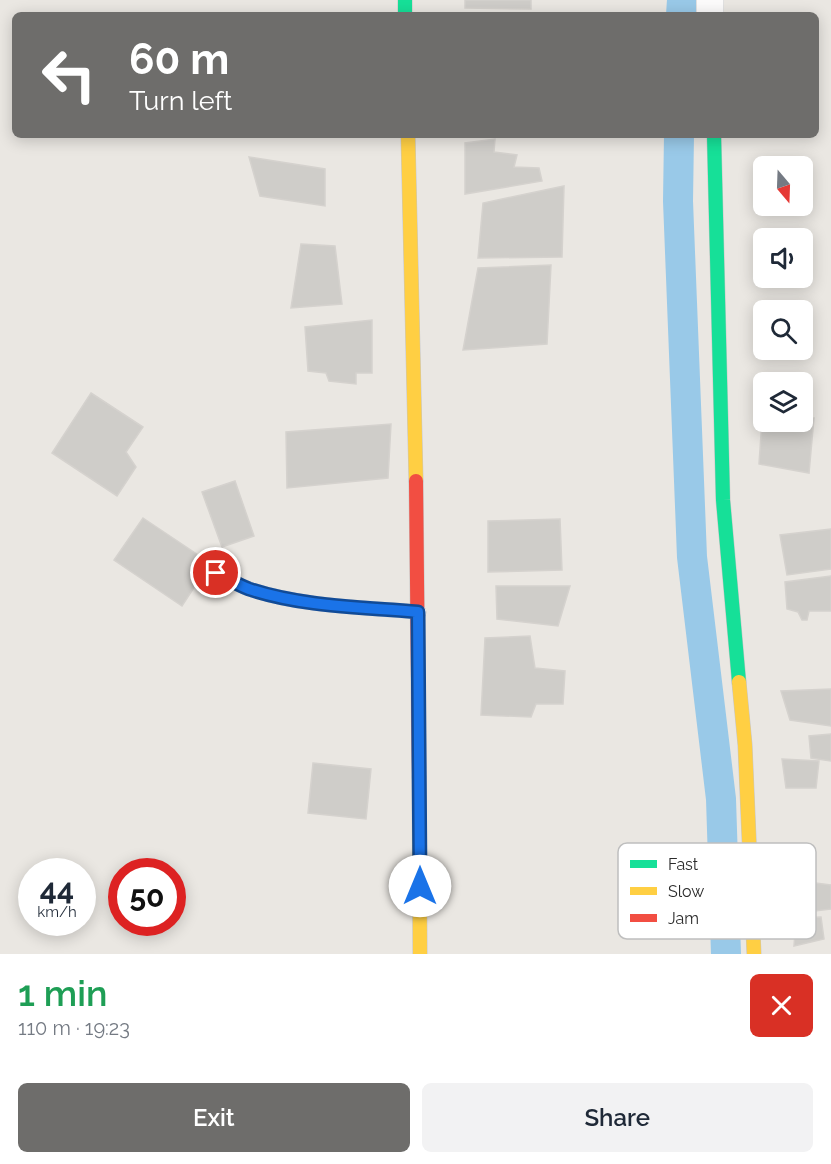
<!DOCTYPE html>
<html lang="en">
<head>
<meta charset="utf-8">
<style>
  :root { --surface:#fff; --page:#f2f2f3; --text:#1f2937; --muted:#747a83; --accent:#6e6d6b }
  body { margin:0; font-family:Raleway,sans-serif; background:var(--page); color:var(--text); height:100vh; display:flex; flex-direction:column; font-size:22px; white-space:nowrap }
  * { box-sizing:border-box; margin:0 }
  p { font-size:20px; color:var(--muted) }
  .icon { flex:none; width:33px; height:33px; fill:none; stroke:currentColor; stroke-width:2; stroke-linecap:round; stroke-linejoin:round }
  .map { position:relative; height:954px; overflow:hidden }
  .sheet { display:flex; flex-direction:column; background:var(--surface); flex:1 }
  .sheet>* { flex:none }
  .hud { position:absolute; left:12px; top:12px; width:807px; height:126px; border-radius:9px; box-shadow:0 3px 15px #0003; background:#6e6d6b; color:#fff; overflow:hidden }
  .needle { width:39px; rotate:161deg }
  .fabs { position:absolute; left:753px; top:156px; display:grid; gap:12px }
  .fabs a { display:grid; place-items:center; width:60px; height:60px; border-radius:9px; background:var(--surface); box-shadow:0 3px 15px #0003; font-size:30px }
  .speed { position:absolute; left:18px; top:858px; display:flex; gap:12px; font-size:30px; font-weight:700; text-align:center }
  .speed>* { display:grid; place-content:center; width:78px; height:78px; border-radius:50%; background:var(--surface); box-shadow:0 3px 15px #0003; line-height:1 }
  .speed small { font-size:15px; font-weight:400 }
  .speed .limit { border:9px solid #d22; background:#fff; color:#111 }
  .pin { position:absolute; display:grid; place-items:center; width:51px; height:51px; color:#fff; margin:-26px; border:3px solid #fff; border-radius:50%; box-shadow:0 2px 6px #0007 }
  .me { position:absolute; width:66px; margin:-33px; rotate:0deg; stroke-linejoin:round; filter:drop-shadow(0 0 4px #0008) }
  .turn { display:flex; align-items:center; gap:21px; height:126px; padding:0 18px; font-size:27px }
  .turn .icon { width:78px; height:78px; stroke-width:2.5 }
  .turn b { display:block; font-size:42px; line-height:51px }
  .round { display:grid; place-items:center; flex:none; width:63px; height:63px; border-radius:9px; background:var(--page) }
  .summary { display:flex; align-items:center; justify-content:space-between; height:102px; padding:0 18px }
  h1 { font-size:36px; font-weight:600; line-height:45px; color:#1e9e55 }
  .cta { display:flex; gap:12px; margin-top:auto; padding:12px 18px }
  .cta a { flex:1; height:69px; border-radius:9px; background:var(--accent); color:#fff; font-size:24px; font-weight:600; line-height:69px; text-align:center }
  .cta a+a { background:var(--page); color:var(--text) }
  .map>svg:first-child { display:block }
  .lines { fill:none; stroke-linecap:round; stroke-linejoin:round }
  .canal { stroke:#99c9e8; stroke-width:30 }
  .building { fill:#cfcdc9; stroke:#d5d2ce; stroke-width:1.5 }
  .lane-casing { stroke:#c7c6c6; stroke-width:15 }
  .street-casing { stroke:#c7c6c6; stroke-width:28 }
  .fast-casing { stroke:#c7c6c6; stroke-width:15 }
  .slow-casing { stroke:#c7c6c6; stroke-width:15 }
  .jam-casing { stroke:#c7c6c6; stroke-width:15 }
  .lane { stroke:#fcfbfb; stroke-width:14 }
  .street { stroke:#fcfbfb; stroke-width:27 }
  .fast { stroke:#16e098; stroke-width:14 }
  .slow { stroke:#ffcf43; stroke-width:14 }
  .jam { stroke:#f24e42; stroke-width:14 }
  .route-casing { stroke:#114b97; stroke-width:15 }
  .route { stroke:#1a73e8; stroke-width:10 }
  .key { fill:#fff; stroke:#bfbfbf; stroke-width:1.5 }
  .key-label { font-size:16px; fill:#2b2b2b }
</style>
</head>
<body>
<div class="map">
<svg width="831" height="954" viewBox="0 0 831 954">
  <rect width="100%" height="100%" fill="#eae7e2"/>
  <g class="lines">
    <g class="canal">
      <polyline points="681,15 682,0"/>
      <polyline points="679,135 678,201 692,557 721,799 726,954"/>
    </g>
  </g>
  <g class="building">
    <polygon points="465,0 531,0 531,9 465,8"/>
    <polygon points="495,139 494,152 517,155 514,167 539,168 542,181 465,194 465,143"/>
    <polygon points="249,157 325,169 325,206 260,196"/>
    <polygon points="564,186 562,257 478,258 483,203"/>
    <polygon points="301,244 335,246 342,304 291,308"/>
    <polygon points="551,265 547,344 463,350 478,268"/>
    <polygon points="372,320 372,373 356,373 356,384 329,381 326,373 308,371 305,327"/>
    <polygon points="91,393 143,427 126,452 136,467 117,496 52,453"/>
    <polygon points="814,418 809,473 759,464 762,420 802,422 802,419"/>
    <polygon points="391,424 388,478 287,488 286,432"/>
    <polygon points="235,481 254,536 222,547 202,492"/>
    <polygon points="143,518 210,563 182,606 114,560"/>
    <polygon points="560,519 562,570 488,572 488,521"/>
    <polygon points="831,529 831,569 787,575 780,535"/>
    <polygon points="831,576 831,611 809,611 807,620 802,620 798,612 787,609 785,582"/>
    <polygon points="496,586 570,586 558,626 497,619"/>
    <polygon points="530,636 535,668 565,671 563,704 536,704 531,717 481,715 485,638"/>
    <polygon points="831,689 831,726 790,720 781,691"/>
    <polygon points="831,734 831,761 811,758 809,736"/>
    <polygon points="782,759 819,761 816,788 786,788"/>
    <polygon points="313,763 371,769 366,819 308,813"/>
    <polygon points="800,881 831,885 831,909 799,913"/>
    <polygon points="821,917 824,939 794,946 796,918"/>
  </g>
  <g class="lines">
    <defs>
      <path id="lane" d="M216,573C227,578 238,585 249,589C303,607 363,607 419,612"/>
      <polyline id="street" points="710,0 710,15"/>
      <g id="fast">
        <polyline points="405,0 405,15"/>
        <polyline points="714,135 723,500 739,682"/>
      </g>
      <g id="slow">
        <polyline points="408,135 416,481"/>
        <polyline points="739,682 745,745 754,954"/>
        <polyline points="419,777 420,954"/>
      </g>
      <polyline id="jam" points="416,481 419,777"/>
    </defs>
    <use href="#lane" class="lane-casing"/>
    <use href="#street" class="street-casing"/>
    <use href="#fast" class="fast-casing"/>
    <use href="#slow" class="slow-casing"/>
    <use href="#jam" class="jam-casing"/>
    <use href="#lane" class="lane"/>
    <use href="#street" class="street"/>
    <use href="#fast" class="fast"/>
    <use href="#slow" class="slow"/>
    <use href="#jam" class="jam"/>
  </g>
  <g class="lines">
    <defs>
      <path id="route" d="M216,573C227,578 238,585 249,589C303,607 363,607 418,612L420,886"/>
    </defs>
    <use href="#route" class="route-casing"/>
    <use href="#route" class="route"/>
  </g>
  <rect x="618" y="843" width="198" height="96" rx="9" class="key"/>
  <rect x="630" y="860" width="27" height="8" fill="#16e098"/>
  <rect x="630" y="887" width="27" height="8" fill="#ffcf43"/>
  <rect x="630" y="914" width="27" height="8" fill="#f24e42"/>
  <g class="key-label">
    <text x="668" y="870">Fast</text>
    <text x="668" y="897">Slow</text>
    <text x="668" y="924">Jam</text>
  </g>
</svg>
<div class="fabs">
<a><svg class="needle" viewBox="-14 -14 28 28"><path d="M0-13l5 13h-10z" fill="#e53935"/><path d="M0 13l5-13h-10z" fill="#747a83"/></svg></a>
<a><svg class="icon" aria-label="sound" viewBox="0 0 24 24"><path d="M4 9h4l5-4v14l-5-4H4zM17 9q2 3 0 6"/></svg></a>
<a><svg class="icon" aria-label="search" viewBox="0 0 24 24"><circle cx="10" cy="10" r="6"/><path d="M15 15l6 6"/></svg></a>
<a><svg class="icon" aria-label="layers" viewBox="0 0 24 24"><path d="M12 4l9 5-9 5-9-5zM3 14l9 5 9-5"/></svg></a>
</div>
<div class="speed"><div>44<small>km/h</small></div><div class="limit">50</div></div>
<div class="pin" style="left:216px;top:573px;background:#d93025"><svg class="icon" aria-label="arrive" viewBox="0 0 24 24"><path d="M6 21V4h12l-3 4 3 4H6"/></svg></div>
<svg class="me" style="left:420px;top:886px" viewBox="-20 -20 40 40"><circle r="19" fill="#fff"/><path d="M0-13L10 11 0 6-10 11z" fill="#1a73e8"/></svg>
<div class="hud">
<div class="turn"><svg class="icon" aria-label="left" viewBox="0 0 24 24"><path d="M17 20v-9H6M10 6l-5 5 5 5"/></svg><div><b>60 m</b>Turn left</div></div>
</div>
</div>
<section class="sheet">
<div class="summary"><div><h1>1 min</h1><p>110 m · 19:23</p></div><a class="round" style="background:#d93025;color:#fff"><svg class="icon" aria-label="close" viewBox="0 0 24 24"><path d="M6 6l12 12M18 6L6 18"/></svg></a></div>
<div class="cta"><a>Exit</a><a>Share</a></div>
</section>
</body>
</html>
